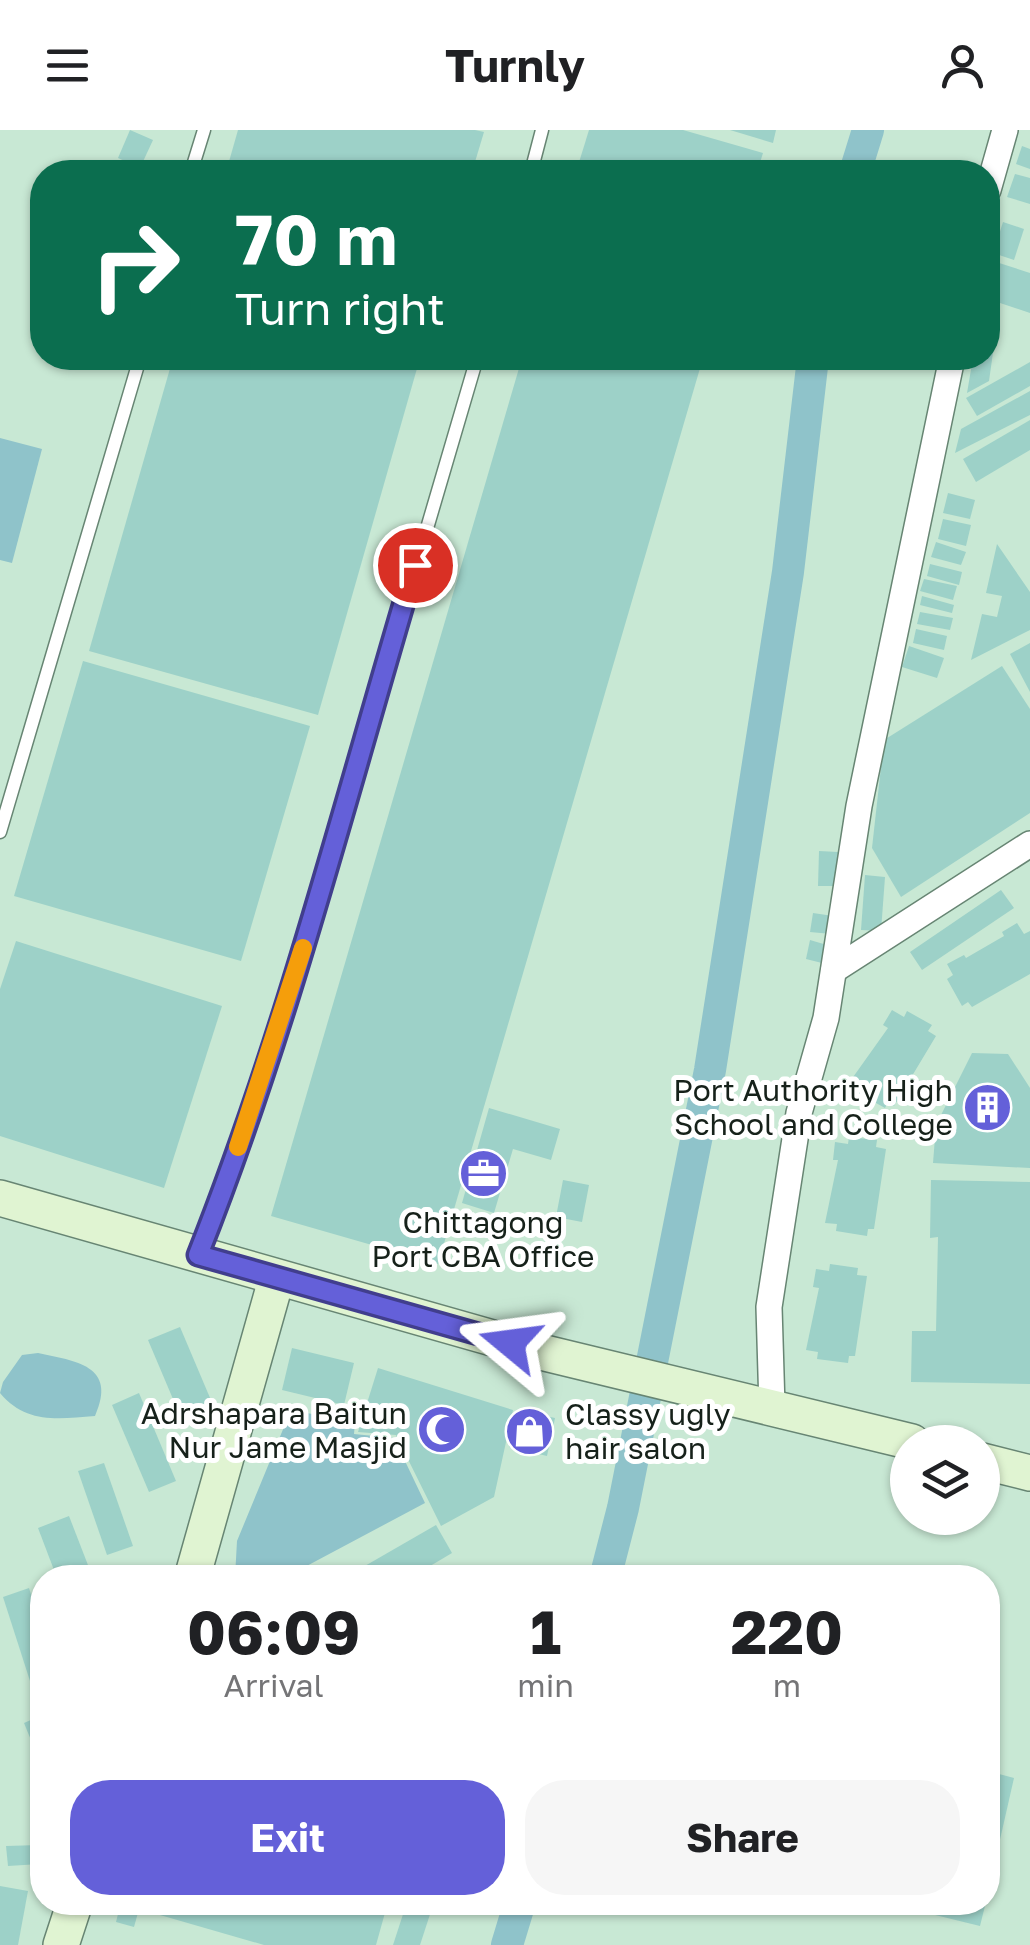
<!DOCTYPE html>
<html lang="en">
<head>
<meta charset="utf-8">
<style>
  :root { --surface:#fff; --page:#f6f6f6; --text:#202124; --muted:#757577; --accent:#6460d9 }
  body { margin:0; font-family:"Golos Text",sans-serif; background:var(--page); color:var(--text); height:100vh; display:flex; flex-direction:column; font-size:38px; white-space:nowrap }
  * { box-sizing:border-box; margin:0 }
  p { font-size:32px; color:var(--muted) }
  .icon { flex:none; width:55px; height:55px; fill:none; stroke:currentColor; stroke-width:2; stroke-linecap:round; stroke-linejoin:round }
  .map { position:relative; flex:1; overflow:hidden }
  .sheet { position:absolute; left:30px; top:1435px; width:970px; height:350px; display:flex; flex-direction:column; background:var(--surface); border-radius:40px; box-shadow:0 2px 8px #0004 }
  .sheet>* { flex:none }
  .top-card { position:absolute; left:30px; top:30px; width:970px; height:210px; border-radius:40px; box-shadow:0 2px 8px #0004; background:#0b6e4f; color:#fff; overflow:hidden }
  .buttons { position:absolute; left:890px; top:1295px; display:grid; gap:20px }
  .buttons a { display:grid; place-items:center; width:110px; height:110px; border-radius:50%; background:var(--surface); box-shadow:0 2px 8px #0004; font-size:50px }
  .pin { position:absolute; display:grid; place-items:center; width:85px; height:85px; color:#fff; margin:-42px; border:5px solid #fff; border-radius:50%; box-shadow:0 2px 10px #0007 }
  .me { position:absolute; width:110px; margin:-55px; rotate:286deg; stroke-linejoin:round; filter:drop-shadow(0 0 8px #0008) }
  .turn { display:flex; align-items:center; gap:35px; height:210px; padding:0 40px; font-size:45px }
  .turn .icon { width:130px; height:130px; stroke-width:2.5 }
  .turn b { display:block; font-size:70px; line-height:85px }
  .eta { display:flex; justify-content:space-evenly; align-items:center; height:170px; text-align:center }
  .eta b { font-size:60px; font-weight:700; line-height:70px }
  .action { display:flex; gap:20px; margin-top:auto; padding:20px 40px }
  .action a { flex:1; height:115px; border-radius:40px; background:var(--accent); color:#fff; font-size:40px; font-weight:700; line-height:115px; text-align:center }
  .action a+a { background:var(--page); color:var(--text) }
  header { display:flex; justify-content:space-between; align-items:center; height:130px; padding:0 40px; background:var(--surface); font-size:45px; font-weight:700 }
  .map>svg:first-child { display:block }
  .water { fill:#8fc3ca }
  .lines { fill:none; stroke-linecap:round; stroke-linejoin:round }
  .canal { stroke:#8fc3ca; stroke-width:32 }
  .building { fill:#9dd1c8 }
  .lane-casing { stroke:#678573; stroke-width:15 }
  .street-casing { stroke:#678573; stroke-width:28 }
  .secondary-casing { stroke:#678573; stroke-width:38 }
  .lane { stroke:#fff; stroke-width:12 }
  .street { stroke:#fff; stroke-width:25 }
  .secondary { stroke:#e0f4d2; stroke-width:35 }
  .route-casing { stroke:#413e8d; stroke-width:25 }
  .route { stroke:#6460d9; stroke-width:18 }
  .slow { stroke:#f59e0b; stroke-width:18 }
  .labels { text-anchor:middle; dominant-baseline:central; stroke-width:10; stroke-linejoin:round; paint-order:stroke }
  .poi-label { font-size:30px; fill:#16211a; stroke:#fff; text-anchor:end }
</style>
</head>
<body>
<header><svg class="icon" aria-label="menu" viewBox="0 0 24 24"><path d="M4 6h16M4 12h16M4 18h16"/></svg>Turnly<svg class="icon" aria-label="person" viewBox="0 0 24 24"><circle cx="12" cy="8" r="4"/><path d="M4 21q1-7 8-7t8 7"/></svg></header>
<div class="map">
<svg width="1030" height="1815" viewBox="0 0 1030 1815">
  <rect width="100%" height="100%" fill="#c8e8d4"/>
  <g class="water">
    <polygon points="0,308 42,319 12,433 0,430"/>
    <path d="M38,1223C75,1231 118,1235 95,1286C57,1289 26,1294 0,1263L3,1252L22,1225Z"/>
    <polygon points="291,1280 355,1292 354,1304 394,1308 425,1373 286,1447 235,1447 237,1411"/>
  </g>
  <g class="lines">
    <g class="canal">
      <polyline points="855,42 868,0"/>
      <polyline points="605,1448 623,1378 710,940 788,442 813,228"/>
      <polyline points="507,1815 520,1772"/>
    </g>
  </g>
  <g class="building">
    <polygon points="130,0 153,10 140,38 118,28"/>
    <polygon points="238,0 475,0 484,2 472,42 226,42"/>
    <polygon points="589,0 683,0 763,23 757,42 576,42"/>
    <polygon points="730,0 776,0 773,13"/>
    <polygon points="1022,16 1030,19 1030,39 1016,34"/>
    <polygon points="1015,44 1030,48 1030,74 1007,67"/>
    <polygon points="1003,92 1024,99 1014,130 993,123"/>
    <polygon points="996,132 1030,143 1030,183 988,169"/>
    <polygon points="988,179 999,180 989,251 967,263 973,228 988,228"/>
    <polygon points="173,228 420,228 318,585 89,521"/>
    <polygon points="522,228 703,228 438,1134 271,1086"/>
    <polygon points="1030,232 1030,256 977,286 966,268"/>
    <polygon points="1030,261 1030,285 955,323 961,299"/>
    <polygon points="1030,290 1030,320 976,352 963,329"/>
    <polygon points="948,363 975,370 970,389 943,383"/>
    <polygon points="943,389 971,395 966,416 938,409"/>
    <polygon points="936,412 966,422 961,435 931,427"/>
    <polygon points="997,414 1030,462 1030,500 971,530 982,484 997,487 1002,466 986,463"/>
    <polygon points="930,434 962,442 959,455 927,446"/>
    <polygon points="924,449 957,456 953,470 920,461"/>
    <polygon points="922,466 954,475 952,483 920,475"/>
    <polygon points="920,482 953,488 950,500 917,494"/>
    <polygon points="916,499 947,506 944,520 913,513"/>
    <polygon points="1030,513 1030,562 1010,524"/>
    <polygon points="909,516 944,528 937,548 902,537"/>
    <polygon points="83,531 310,596 241,831 14,766"/>
    <polygon points="1002,536 1030,579 1030,683 901,767 872,718 884,610"/>
    <polygon points="819,721 838,722 837,756 818,756"/>
    <polygon points="865,745 885,747 881,801 861,800"/>
    <polygon points="1001,760 1014,778 922,840 910,822"/>
    <polygon points="813,783 833,786 831,804 810,802"/>
    <polygon points="1017,793 1024,804 1030,801 1030,844 972,877 968,872 962,876 947,849 953,845 947,834 964,825 966,828 1004,806 1002,802"/>
    <polygon points="810,810 827,815 822,833 806,829"/>
    <polygon points="16,811 222,876 164,1058 0,1006 0,859"/>
    <polygon points="892,880 904,887 907,881 932,895 928,901 936,906 894,976 888,972 885,978 858,963 862,956 851,950 888,898 883,895"/>
    <polygon points="972,923 1008,924 1030,958 1030,1038 933,1033 936,995"/>
    <polygon points="489,978 560,999 551,1030 513,1019 494,1083 462,1073"/>
    <polygon points="849,1007 877,1010 876,1017 886,1019 874,1099 868,1099 867,1106 836,1101 837,1094 825,1093 838,1030 833,1030 835,1012 848,1014"/>
    <polygon points="563,1050 589,1055 582,1092 556,1087"/>
    <polygon points="931,1050 1030,1052 1030,1254 911,1252 912,1201 936,1201 938,1107 930,1108"/>
    <polygon points="830,1134 858,1138 857,1145 867,1146 855,1226 849,1226 848,1233 817,1229 818,1222 806,1220 819,1158 813,1157 816,1139 829,1141"/>
    <polygon points="180,1197 216,1282 184,1295 148,1210"/>
    <polygon points="292,1218 354,1233 344,1275 282,1260"/>
    <polygon points="378,1238 513,1280 494,1367 441,1396 396,1305 358,1302"/>
    <polygon points="139,1263 176,1351 149,1362 112,1275"/>
    <polygon points="518,1280 555,1288 547,1326 509,1317"/>
    <polygon points="104,1333 133,1416 107,1425 78,1341"/>
    <polygon points="69,1386 93,1448 57,1448 38,1398"/>
    <polygon points="436,1395 452,1423 410,1448 344,1448"/>
    <polygon points="29,1458 42,1499 42,1547 30,1551 3,1467"/>
    <polygon points="42,1585 42,1637 24,1593"/>
    <polygon points="988,1641 1014,1648 989,1758 988,1757"/>
    <polygon points="39,1715 40,1734 8,1736 6,1716"/>
    <polygon points="0,1756 28,1761 18,1815 0,1815"/>
    <polygon points="121,1772 141,1772 134,1797 116,1792"/>
    <polygon points="156,1772 388,1772 376,1815 264,1815 153,1783"/>
    <polygon points="407,1772 434,1772 420,1815 393,1815"/>
    <polygon points="746,1772 792,1772 789,1784"/>
    <polygon points="882,1772 986,1772 980,1796"/>
  </g>
  <g class="lines">
    <defs>
      <g id="lane">
        <polyline points="191,42 204,0"/>
        <polyline points="531,42 542,0"/>
        <polyline points="0,702 140,228"/>
        <polyline points="198,1123 223,1061 295,848 477,228"/>
      </g>
      <g id="street">
        <polyline points="988,60 1005,0"/>
        <polyline points="834,840 1030,714"/>
        <polyline points="772,1277 769,1177 799,983 826,888 859,676 952,228"/>
      </g>
      <g id="secondary">
        <polyline points="0,1068 545,1223 912,1312"/>
        <polyline points="982,1331 1030,1343"/>
        <polyline points="192,1448 276,1150"/>
        <polyline points="61,1815 75,1772"/>
      </g>
    </defs>
    <use href="#lane" class="lane-casing"/>
    <use href="#street" class="street-casing"/>
    <use href="#secondary" class="secondary-casing"/>
    <use href="#lane" class="lane"/>
    <use href="#street" class="street"/>
    <use href="#secondary" class="secondary"/>
  </g>
  <g class="lines">
    <defs>
      <path id="route" d="M415,435C346,666 287,901 198,1125L510,1213"/>
    </defs>
    <use href="#route" class="route-casing"/>
    <use href="#route" class="route"/>
    <polyline class="slow" points="238,1017 303,818"/>
  </g>
  <defs>
    <symbol id="building-disc" viewBox="-11 -11 22 22"><circle r="9.5" fill="#6460d9" stroke="#fff"/><path d="M-4-6H4V6H1V3H-1V6H-4ZM-2.5-4.3h1.7v1.8h-1.7ZM.8-4.3h1.7v1.8H.8ZM-2.5-1h1.7V.8h-1.7ZM.8-1h1.7V.8H.8Z" fill="#fff"/></symbol>
    <symbol id="office-disc" viewBox="-11 -11 22 22"><circle r="9.5" fill="#6460d9" stroke="#fff"/><path d="M-6-3h4V-5.5h4V-3h4V5H-6ZM-1-4.5V-3h2v-1.5ZM-6 0V1H6V0Z" fill="#fff"/></symbol>
    <symbol id="mosque-disc" viewBox="-11 -11 22 22"><circle r="9.5" fill="#6460d9" stroke="#fff"/><path d="M3.5-4.9A6 6 0 1 0 3.5 4.9A5 5 0 1 1 3.5-4.9Z" fill="#fff"/></symbol>
    <symbol id="shop-disc" viewBox="-11 -11 22 22"><circle r="9.5" fill="#6460d9" stroke="#fff"/><path d="M-5-2.5h2.3a2.7 3.5 0 0 1 5.4 0H5L5.5 6h-11ZM-1.5-2.5h3a1.5 2.3 0 0 0-3 0Z" fill="#fff"/></symbol>
  </defs>
  <g fill-rule="evenodd">
    <use href="#building-disc" x="960" y="950" width="55" height="55"/>
    <use href="#office-disc" x="456" y="1016" width="55" height="55"/>
    <use href="#mosque-disc" x="414" y="1272" width="55" height="55"/>
    <use href="#shop-disc" x="502" y="1274" width="55" height="55"/>
  </g>
  <g class="labels">
    <g class="poi-label">
      <text x="953" y="960">Port Authority High<tspan x="953" dy="34">School and College</tspan></text>
      <text x="483" y="1092" text-anchor="middle">Chittagong<tspan x="483" dy="34">Port CBA Office</tspan></text>
      <text x="407" y="1283">Adrshapara Baitun<tspan x="407" dy="34">Nur Jame Masjid</tspan></text>
      <text x="565" y="1284" text-anchor="start">Classy ugly<tspan x="565" dy="34">hair salon</tspan></text>
    </g>
  </g>
</svg>
<div class="buttons">
<a><svg class="icon" aria-label="layers" viewBox="0 0 24 24"><path d="M12 4l9 5-9 5-9-5zM3 14l9 5 9-5"/></svg></a>
</div>
<div class="pin" style="left:415px;top:435px;background:#d93025"><svg class="icon" aria-label="arrive" viewBox="0 0 24 24"><path d="M6 21V4h12l-3 4 3 4H6"/></svg></div>
<svg class="me" style="left:510px;top:1213px" viewBox="-20 -20 40 40"><path d="M0-17L14 15 0 8-14 15z" fill="#6460d9" stroke="#fff" stroke-width="4"/></svg>
<div class="top-card">
<div class="turn"><svg class="icon" aria-label="right" viewBox="0 0 24 24"><path d="M7 20v-9h11M14 6l5 5-5 5"/></svg><div><b>70 m</b>Turn right</div></div>
</div>
<section class="sheet">
<div class="eta">
<div><b>06:09</b><p>Arrival</p></div>
<div><b>1</b><p>min</p></div>
<div><b>220</b><p>m</p></div>
</div>
<div class="action"><a>Exit</a><a>Share</a></div>
</section>
</div>
</body>
</html>
